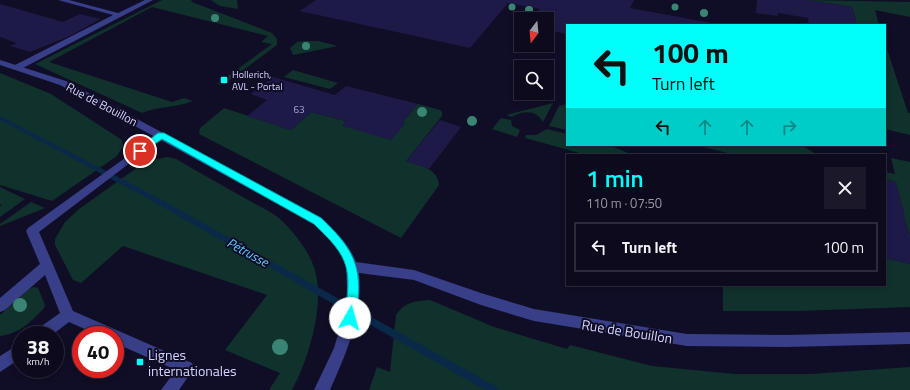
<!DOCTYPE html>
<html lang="en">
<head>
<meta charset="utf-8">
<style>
  :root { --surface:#0c0a1c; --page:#1a1829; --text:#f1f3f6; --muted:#9a9aa3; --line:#2c2b3b; --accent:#00fffb }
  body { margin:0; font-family:"Titillium Web",sans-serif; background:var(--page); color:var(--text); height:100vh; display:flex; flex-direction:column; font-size:15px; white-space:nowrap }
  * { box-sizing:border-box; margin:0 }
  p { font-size:13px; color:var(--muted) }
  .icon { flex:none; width:22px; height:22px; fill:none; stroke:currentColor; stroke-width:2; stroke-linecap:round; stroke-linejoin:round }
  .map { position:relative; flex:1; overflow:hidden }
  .side { position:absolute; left:566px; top:154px; width:320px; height:132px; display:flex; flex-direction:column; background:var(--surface); border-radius:0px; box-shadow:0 2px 6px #0003,0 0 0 1px var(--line) }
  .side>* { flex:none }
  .hud { position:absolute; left:566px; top:24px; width:320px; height:122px; border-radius:0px; box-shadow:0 2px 6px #0003,0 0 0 1px var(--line); background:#00fffb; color:#111; overflow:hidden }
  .needle { width:26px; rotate:196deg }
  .tools { position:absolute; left:514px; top:12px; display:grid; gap:8px }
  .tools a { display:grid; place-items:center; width:40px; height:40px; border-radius:0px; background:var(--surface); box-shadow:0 2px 6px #0003,0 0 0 1px var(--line); font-size:20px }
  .speed { position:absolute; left:12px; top:326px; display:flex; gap:8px; font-size:20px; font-weight:700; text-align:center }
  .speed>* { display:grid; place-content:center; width:52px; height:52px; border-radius:50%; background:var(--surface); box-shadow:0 2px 6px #0003,0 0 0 1px var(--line); line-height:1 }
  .speed small { font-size:10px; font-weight:400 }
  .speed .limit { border:6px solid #d22; background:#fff; color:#111 }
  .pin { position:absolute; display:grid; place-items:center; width:34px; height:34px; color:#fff; margin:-17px; border:2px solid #fff; border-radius:50%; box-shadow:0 1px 4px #0007 }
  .me { position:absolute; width:44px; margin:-22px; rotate:7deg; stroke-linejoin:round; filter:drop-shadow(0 0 3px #0008) }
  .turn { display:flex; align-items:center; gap:14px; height:84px; padding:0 20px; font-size:18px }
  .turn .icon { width:52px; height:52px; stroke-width:2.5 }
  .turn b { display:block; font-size:28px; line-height:34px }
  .lanes { display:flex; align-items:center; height:38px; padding:0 20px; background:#0003; justify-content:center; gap:20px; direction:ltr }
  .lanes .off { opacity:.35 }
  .round { display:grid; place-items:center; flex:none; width:42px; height:42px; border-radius:0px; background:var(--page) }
  .headline { display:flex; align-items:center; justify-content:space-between; height:68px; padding:0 20px }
  h1 { font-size:24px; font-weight:600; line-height:30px; color:var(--accent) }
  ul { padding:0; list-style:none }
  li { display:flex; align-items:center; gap:12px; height:50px; margin:0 8px 6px; padding:0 12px; border:2px solid var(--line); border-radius:0px }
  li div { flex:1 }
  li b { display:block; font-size:15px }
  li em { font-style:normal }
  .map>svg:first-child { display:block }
  .green { fill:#11312c }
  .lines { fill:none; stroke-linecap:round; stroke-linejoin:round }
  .stream { fill:#0a2949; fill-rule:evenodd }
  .building { fill:#1e1a48 }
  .service { fill:#383e87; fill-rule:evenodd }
  .tertiary { fill:#383e87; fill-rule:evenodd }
  .tree { fill:#398473 }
  .route { fill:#00fffb; stroke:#00a6a3 }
  .poi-dot { fill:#00fffb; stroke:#100e26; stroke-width:1.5 }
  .labels { text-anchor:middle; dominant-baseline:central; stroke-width:4; stroke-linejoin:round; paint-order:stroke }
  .far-poi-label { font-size:10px; fill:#d4d4ff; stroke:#100e26; text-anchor:start }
  .number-label { font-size:10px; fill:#a6a6d1 }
  .street-label { font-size:12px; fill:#d4d4ff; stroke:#100e26 }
  .water-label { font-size:13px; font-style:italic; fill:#62c8ff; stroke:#100e26 }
  .near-street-label { font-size:14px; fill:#d4d4ff; stroke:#100e26 }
  .near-poi-label { font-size:14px; fill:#d4d4ff; stroke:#100e26; text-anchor:start }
</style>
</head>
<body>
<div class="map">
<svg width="910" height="390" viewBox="0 0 910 390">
  <rect width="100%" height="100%" fill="#100e26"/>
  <g class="green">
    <path d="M162,0H191L192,2L272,33L277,39V45L223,85L217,84L272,44L261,42L268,36L152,7L49,62L172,102L184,98L193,101C176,108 158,106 142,113L35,64Z"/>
    <polygon points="211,0 237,0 238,9 220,6"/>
    <polygon points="807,0 910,2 910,17 875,10 879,25 857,25 852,7"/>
    <polygon points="305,41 318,41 338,46 293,55 290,48 297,42"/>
    <polygon points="885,43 908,113 910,113 910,135 885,129"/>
    <polygon points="293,70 338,83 330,89 284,77"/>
    <polygon points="0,73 51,94 122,140 123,146 117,156 52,201 0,185"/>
    <path d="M553,103L543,122C537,110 523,110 512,117L506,115Z"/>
    <path d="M418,104L440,110L442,112V116L406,161C420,166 438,168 439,185L401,238L199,134L200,128L224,108L291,130L311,112L346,121L342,126L405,124L402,123Z"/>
    <polygon points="567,104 567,130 549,126 559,106"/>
    <polygon points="501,118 511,120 512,126 520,130 517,137 492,129"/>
    <polygon points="547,129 567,134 567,145 609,145 633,155 587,155 525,138 526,135 536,135"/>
    <polygon points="695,145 802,145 817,155 736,155"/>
    <path d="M167,157L176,159C200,173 225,187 250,201C260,207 273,212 281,220C294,232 308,250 314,267C326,302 309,359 292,390H269L280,373L225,350L267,295L123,246L81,283L73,280L55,245V239L65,222L79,209L145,162Z"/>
    <polygon points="891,158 910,162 910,238 896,182 885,179 885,172 895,174"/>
    <polygon points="0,187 25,199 0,217 0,206 2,205 0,204"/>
    <polygon points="31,202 45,208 0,226 0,224"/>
    <polygon points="885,258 910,264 910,307 798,311 723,311 723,285 885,285"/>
    <path d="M34,287L38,288L45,305L44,308C32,321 19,334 0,336V315L29,289Z"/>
    <path d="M430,300L494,327L567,349L570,345L652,366L735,374H811L910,367V390H369L377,367L390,372L396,315C405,302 415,301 430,300Z"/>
  </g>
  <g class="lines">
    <polygon class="stream" points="0,116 151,194 497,387 499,390 485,390 147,198 0,120"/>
  </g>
  <g class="building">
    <polygon points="316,0 634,0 630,8 717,24 567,25 567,34 547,30 547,19 533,19 540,9 508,3 470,48 300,11"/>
    <polygon points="757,0 807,0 852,7 857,25 809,25 808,18 778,13 778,16 756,13"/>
    <polygon points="0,4 63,22 80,14 100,19 70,36 30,52 10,46 17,43 0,37"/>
    <polygon points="273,77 335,95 346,86 418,104 402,123 405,124 391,140 342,126 346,121 311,112 291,130 247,116 267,100 251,94"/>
    <polygon points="440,120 461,127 429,169 406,161"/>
    <polygon points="885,179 896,182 910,238 910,264 885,258"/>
  </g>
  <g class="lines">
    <g class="service">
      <polygon points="58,0 69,0 118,13 145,0 153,0 21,69 15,69 15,65 113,15"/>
      <polygon points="161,132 166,135 164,137 39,232 73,311 192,363 194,368 179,390 161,390 176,370 115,343 115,335 98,335 69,322 52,335 34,335 36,330 60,313 45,275 5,310 0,312 0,298 40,264 26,231 28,228"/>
      <polygon points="21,343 21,358 0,372 0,356"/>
    </g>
    <path class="tertiary" d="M0,60L66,81L322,218C336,232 349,244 356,262L414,270L481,293L534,309L687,334L786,335L910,332V344L786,347L687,346L534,321L481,305L414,280L359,273C363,315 347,352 330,390H314L334,348L343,318L347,291L346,267L341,254L334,244L314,224L60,85L0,65Z"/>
  </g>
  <g class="tree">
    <circle cx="512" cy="7" r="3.5"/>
    <circle cx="675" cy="7" r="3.5"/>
    <circle cx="529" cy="10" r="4"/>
    <circle cx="704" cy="13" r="4"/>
    <circle cx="215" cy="18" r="4"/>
    <circle cx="306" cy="46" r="4"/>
    <circle cx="422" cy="112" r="5"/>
    <circle cx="472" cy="121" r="5"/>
    <circle cx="20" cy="305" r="7"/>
    <circle cx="280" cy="347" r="8"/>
  </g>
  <path class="route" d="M158,133H164L321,218C348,244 362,261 358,301C357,308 357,316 354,322L350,323L346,322L345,318C351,268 351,259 314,224L162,139L142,153H137V149Z"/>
  <g class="poi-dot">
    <rect x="220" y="76" width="8" height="8" rx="2"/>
    <rect x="136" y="358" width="8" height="8" rx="2"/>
  </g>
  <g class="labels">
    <g class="far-poi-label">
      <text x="232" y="74">Hollerich,<tspan x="232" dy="12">AVL - Portal</tspan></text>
    </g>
    <g class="number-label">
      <text x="299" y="109">63</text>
    </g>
    <g class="street-label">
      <text transform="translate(102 104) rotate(28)">Rue de Bouillon</text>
    </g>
    <g class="water-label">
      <text transform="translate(248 252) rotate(29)">Pétrusse</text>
    </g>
    <g class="near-street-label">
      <text transform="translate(627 331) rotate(9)">Rue de Bouillon</text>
    </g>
    <g class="near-poi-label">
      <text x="148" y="354">Lignes<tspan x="148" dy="16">internationales</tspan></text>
    </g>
  </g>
</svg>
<div class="tools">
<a><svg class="needle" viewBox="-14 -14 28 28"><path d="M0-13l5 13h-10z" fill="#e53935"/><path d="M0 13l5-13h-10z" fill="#9a9aa3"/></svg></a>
<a><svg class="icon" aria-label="search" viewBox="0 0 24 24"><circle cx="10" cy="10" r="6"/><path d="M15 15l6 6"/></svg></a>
</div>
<div class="speed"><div>38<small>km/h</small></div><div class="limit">40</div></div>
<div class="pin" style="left:140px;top:151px;background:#d93025"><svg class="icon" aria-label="arrive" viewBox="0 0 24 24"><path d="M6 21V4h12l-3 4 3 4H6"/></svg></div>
<svg class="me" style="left:350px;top:318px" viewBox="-20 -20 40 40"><circle r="19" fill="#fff"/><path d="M0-13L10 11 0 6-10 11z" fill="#00fffb"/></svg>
<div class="hud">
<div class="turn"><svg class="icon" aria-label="left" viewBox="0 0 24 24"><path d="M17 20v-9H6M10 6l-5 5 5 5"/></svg><div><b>100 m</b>Turn left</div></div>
<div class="lanes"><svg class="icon" aria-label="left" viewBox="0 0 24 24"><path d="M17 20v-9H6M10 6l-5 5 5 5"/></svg><svg class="icon off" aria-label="ahead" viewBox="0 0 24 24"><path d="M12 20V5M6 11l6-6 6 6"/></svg><svg class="icon off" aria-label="ahead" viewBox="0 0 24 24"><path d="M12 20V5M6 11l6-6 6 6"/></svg><svg class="icon off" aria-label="right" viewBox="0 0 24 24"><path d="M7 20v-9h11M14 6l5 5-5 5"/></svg></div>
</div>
<section class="side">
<div class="headline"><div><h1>1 min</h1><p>110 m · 07:50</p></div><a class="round"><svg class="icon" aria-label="close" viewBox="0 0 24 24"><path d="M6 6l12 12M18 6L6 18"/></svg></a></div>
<ul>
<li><svg class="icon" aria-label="left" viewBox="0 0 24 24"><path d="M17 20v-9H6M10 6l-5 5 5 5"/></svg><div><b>Turn left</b></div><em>100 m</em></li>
</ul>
</section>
</div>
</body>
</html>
